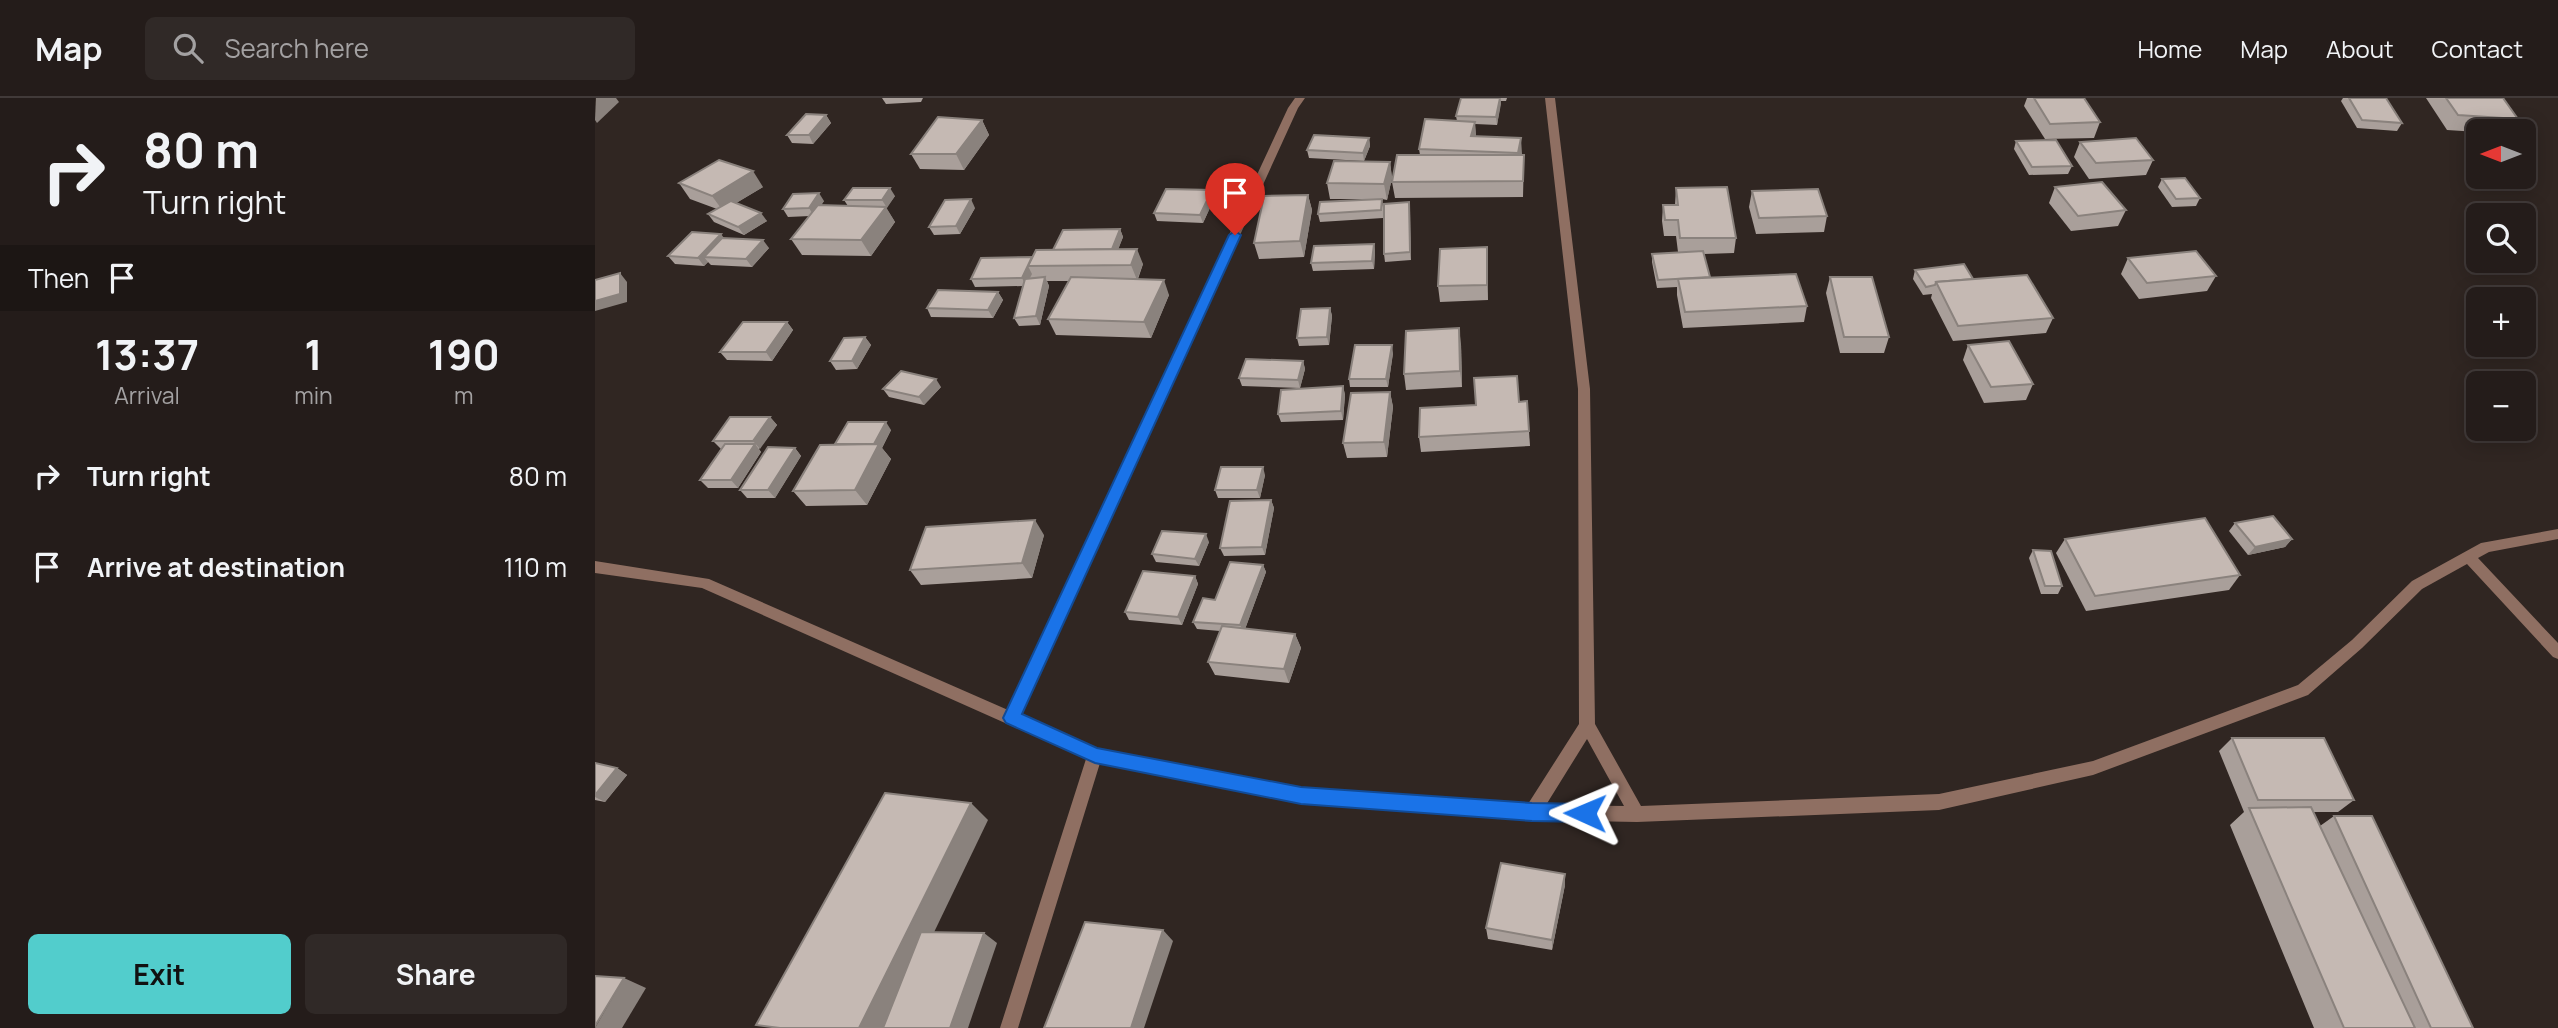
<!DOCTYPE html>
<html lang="en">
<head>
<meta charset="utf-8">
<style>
  :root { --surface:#241c1a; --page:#302927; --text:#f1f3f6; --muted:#a3a1a2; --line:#413a39; --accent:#52cdcc }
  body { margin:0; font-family:Manrope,sans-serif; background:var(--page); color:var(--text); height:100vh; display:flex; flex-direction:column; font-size:26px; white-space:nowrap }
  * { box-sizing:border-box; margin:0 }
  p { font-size:23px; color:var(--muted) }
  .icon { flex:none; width:38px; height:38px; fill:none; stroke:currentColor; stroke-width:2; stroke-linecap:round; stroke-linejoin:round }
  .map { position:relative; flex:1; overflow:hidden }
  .sheet { display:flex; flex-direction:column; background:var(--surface); width:595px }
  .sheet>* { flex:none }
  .guide { background:#241c1a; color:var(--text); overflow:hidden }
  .needle { width:46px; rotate:270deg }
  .controls { position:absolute; left:1871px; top:21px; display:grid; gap:14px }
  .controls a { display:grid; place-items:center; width:70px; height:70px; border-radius:10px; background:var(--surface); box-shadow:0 4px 18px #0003,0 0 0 2px var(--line); font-size:35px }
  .pin { position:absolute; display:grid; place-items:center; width:60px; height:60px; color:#fff; margin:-72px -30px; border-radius:50% 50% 50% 0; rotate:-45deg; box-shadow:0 0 7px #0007 }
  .pin .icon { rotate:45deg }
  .me { position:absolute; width:77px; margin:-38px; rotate:271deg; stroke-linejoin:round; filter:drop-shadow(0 0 5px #0008) }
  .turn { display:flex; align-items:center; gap:24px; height:147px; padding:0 28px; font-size:32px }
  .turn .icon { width:91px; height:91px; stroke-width:2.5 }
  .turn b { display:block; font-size:49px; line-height:60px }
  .then { display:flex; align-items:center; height:66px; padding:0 28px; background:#0003; gap:14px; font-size:26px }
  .eta { display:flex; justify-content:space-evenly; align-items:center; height:119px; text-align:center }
  .eta b { font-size:42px; font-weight:700; line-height:49px }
  .cta { display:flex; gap:14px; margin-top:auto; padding:14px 28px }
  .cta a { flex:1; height:80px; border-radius:10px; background:var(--accent); color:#111; font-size:28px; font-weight:700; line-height:80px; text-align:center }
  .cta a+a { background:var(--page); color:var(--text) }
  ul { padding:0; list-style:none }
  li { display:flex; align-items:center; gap:21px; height:91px; padding:0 28px }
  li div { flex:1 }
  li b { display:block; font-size:26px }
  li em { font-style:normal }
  header { display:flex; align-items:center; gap:42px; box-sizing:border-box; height:98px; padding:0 35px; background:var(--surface); border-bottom:2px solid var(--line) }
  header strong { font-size:33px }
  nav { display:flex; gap:38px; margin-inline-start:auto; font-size:24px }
  .search { width:490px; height:63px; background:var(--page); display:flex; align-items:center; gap:18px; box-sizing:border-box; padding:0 24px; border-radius:10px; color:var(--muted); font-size:26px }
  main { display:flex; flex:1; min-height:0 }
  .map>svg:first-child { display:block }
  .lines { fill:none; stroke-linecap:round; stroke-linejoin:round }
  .street { fill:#8f6f62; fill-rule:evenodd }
  .wall { fill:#a99f9a }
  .shaded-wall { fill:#8a827d }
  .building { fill:#c5b9b3; stroke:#8a827d; stroke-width:2 }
  .route { fill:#1a73e8; stroke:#114b97; stroke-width:2 }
</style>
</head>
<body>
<header>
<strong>Map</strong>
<div class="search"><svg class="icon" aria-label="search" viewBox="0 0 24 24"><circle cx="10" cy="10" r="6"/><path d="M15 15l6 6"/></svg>Search here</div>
<nav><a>Home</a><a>Map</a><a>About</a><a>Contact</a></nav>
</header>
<main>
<section class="sheet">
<div class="guide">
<div class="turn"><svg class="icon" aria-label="right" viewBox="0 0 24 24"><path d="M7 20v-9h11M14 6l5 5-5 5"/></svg><div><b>80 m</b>Turn right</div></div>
<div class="then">Then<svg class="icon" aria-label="arrive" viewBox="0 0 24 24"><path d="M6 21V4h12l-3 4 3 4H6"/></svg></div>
</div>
<div class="eta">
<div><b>13:37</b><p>Arrival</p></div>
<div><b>1</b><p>min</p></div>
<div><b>190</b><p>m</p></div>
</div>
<ul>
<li><svg class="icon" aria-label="right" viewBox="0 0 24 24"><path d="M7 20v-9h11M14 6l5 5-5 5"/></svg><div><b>Turn right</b></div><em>80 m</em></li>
<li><svg class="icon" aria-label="arrive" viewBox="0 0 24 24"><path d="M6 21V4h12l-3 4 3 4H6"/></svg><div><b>Arrive at destination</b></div><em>110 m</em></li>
</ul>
<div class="cta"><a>Exit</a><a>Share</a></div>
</section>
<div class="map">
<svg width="1963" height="930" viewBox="0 0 1963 930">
  <rect width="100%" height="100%" fill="#302622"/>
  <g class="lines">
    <path class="street" d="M700,0H710L703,10L426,617L502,650L706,690L933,706L984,626L983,291L950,0H960L995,291L1000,626L1046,708L1344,696L1498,663L1703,587L1757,542L1817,483L1886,445L1963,431V441L1894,454L1883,460L1963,545V561L1958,559L1872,466L1827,491L1767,550L1713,597L1498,677L1344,712L1042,724L937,722L706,706L505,665L423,930H405L491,661L107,490L0,475V463L114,481L413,612L693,10ZM992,641L1029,708L951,707Z"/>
  </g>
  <g class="wall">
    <polygon points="287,0 328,0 326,4 291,6"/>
    <polygon points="866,0 912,0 911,3 906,3 902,27 880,26 881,39 929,57 928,99 800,100 797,84 825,57 824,51 862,23 861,18"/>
    <polygon points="1432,0 1489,0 1505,24 1499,40 1450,41 1429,8"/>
    <polygon points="1748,0 1791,0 1807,25 1802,33 1762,30 1746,3"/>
    <polygon points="1831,0 1908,0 1923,21 1914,33 1883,33 1883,34 1852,32"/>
    <polygon points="231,17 236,25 218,46 197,45 192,37"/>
    <polygon points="387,22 394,37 369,72 325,71 316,56"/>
    <polygon points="774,40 775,48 769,63 714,60 712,52"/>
    <polygon points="1421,43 1477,68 1473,76 1434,77 1419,51"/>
    <polygon points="1485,44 1558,62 1551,77 1494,81 1479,59"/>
    <polygon points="795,64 797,80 792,102 787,101 788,109 788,120 725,124 723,116 781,101 735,101 732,85"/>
    <polygon points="1567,81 1605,100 1601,108 1577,109 1563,89"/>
    <polygon points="84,85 168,89 141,105 172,123 149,137 119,124 113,116 122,111 95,101"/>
    <polygon points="1460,89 1531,112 1523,128 1476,133 1454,105"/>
    <polygon points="1081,90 1141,140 1139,155 1109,156 1115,180 1212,208 1209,224 1088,230 1082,197 1082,189 1062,190 1057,164 1057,156 1083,154 1081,138 1069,138 1067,123 1068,107 1080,107"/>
    <polygon points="617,92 619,101 608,125 562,123 559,115"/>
    <polygon points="1157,93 1232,118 1229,134 1161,136 1154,109"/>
    <polygon points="713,97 717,112 709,159 664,161 659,145"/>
    <polygon points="300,98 291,110 300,124 276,158 207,157 196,141 215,118 193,119 188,111 229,103 226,107 253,108 249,102"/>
    <polygon points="814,104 816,162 790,164 789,156"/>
    <polygon points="380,110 365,136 339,137 334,129"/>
    <polygon points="525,131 528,139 523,151 548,166 543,181 574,197 556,240 461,237 453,221 474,183 452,183 454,188 445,227 424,228 419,220 428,188 380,189 376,181 458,152"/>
    <polygon points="129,140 174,150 157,169 116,167 113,164 109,168 80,166 73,158"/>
    <polygon points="779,146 780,154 779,171 718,173 716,165"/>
    <polygon points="1533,160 1621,178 1612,193 1544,201 1526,176"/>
    <polygon points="893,165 893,202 845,204 843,188"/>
    <polygon points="1320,172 1378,181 1458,220 1451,235 1358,243 1336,200 1337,196 1328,197 1318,181"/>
    <polygon points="1235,179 1294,239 1289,255 1245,255 1231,195"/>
    <polygon points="403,194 408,202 398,220 336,219 332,210"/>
    <polygon points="735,210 737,218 734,247 704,248 702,240"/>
    <polygon points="192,224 198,232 177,263 132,262 125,254"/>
    <polygon points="270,239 276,247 262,271 241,272 235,263"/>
    <polygon points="866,246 867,289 811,292 809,276"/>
    <polygon points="1373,247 1438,286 1431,302 1389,305 1368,262"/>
    <polygon points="798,255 793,289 755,289 754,281"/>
    <polygon points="708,263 710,271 705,290 647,288 644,280"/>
    <polygon points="748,288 750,297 748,322 686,324 683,316"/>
    <polygon points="346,289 329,307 294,299 288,291"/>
    <polygon points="795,294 798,309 792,359 752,360 748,345"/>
    <polygon points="932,303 935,348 826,354 824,339 881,307"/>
    <polygon points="175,319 182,327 164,351 166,354 143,390 113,390 105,382 126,351 118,343"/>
    <polygon points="296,332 287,350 296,361 272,407 211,408 198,393 240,346"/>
    <polygon points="200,350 206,358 180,400 152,400 145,392"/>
    <polygon points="670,377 665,400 623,400 620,392"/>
    <polygon points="676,402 679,410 670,457 629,458 625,450"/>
    <polygon points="1640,425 1697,441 1690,449 1653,457 1634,433"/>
    <polygon points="449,437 437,480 326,487 315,472"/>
    <polygon points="1470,441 1645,477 1634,492 1491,513 1461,455"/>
    <polygon points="614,444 604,468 561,464 557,456"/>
    <polygon points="1438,452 1467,488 1463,496 1446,496 1434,460"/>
    <polygon points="668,467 671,474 650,531 700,536 706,550 694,585 620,577 613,564 625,533 602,531 598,524 620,502"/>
    <polygon points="600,478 603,486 587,527 534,522 530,514"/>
    <polygon points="1637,640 1759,702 1743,714 1718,714 1725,728 1739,718 1878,930 1719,930 1635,727 1649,714 1624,653"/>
    <polygon points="0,665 22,670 32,677 10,704 0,702"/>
    <polygon points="970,787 957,852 893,841 891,830"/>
  </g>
  <g class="shaded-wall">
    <polygon points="1,0 21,0 24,4 2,25 0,22"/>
    <polygon points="906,0 906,6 902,27 901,19"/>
    <polygon points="231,17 236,25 218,46 214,37"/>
    <polygon points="387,22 394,37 369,72 361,56"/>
    <polygon points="880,24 881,39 876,38"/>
    <polygon points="774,40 775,48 769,63 768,55"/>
    <polygon points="926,40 927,56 924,71 923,55"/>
    <polygon points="795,64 797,80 792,102 789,86"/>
    <polygon points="158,73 168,89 128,113 117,98"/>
    <polygon points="295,90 300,98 292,110 287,102"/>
    <polygon points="617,92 619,101 608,125 605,117"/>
    <polygon points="224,95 229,103 219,118 214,110"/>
    <polygon points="713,97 717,112 709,159 705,143"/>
    <polygon points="376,101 380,110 365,136 361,128"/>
    <polygon points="814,104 815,112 816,162 815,154"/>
    <polygon points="291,109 300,124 276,158 266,142"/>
    <polygon points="166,115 172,123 149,137 143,129"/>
    <polygon points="525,131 528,139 520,160 517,152"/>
    <polygon points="126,136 132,144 109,159 113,164 109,168 103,160"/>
    <polygon points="168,142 174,150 157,169 151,161"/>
    <polygon points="779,146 780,154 779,171 777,163"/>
    <polygon points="892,149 893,165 893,202 892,187"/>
    <polygon points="542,151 548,166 542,182 536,167"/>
    <polygon points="433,168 437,176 431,188 427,180"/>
    <polygon points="25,175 32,184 32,204 0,213 0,203"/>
    <polygon points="450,179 454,188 445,227 441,218"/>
    <polygon points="569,182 574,197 556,240 549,224"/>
    <polygon points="403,194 408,202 398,220 393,212"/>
    <polygon points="735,210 737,218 734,247 732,239"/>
    <polygon points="192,224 198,232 177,263 171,254"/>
    <polygon points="864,230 866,246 867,289 865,273"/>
    <polygon points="270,239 276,247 262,271 257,263"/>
    <polygon points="797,247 798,255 793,289 791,281"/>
    <polygon points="708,263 710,271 705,290 703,282"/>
    <polygon points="341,281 346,289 329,307 324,299"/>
    <polygon points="748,288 750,297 748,322 746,313"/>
    <polygon points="795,294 798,309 792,359 789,344"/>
    <polygon points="175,319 182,327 165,351 158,343"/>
    <polygon points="291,324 296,332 287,350 296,361 272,407 260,392 277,349"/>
    <polygon points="160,346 166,354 143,390 136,382"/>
    <polygon points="200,350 206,358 180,400 173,392"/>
    <polygon points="668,369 670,377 665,400 662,392"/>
    <polygon points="676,402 679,410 670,457 667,449"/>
    <polygon points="440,422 449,437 437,480 427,465"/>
    <polygon points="611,436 614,444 604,468 600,461"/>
    <polygon points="1697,441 1690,449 1653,457 1660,449"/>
    <polygon points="668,467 671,474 649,534 645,527"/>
    <polygon points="600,478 603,486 587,527 583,519"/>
    <polygon points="700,536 706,550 694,585 689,571"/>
    <polygon points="22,670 32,677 10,704 0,699 0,697"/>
    <polygon points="376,705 393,722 293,930 264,930"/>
    <polygon points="970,776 970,787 957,852 957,842"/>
    <polygon points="568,832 578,843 549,930 536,930"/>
    <polygon points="389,835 402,845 373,930 355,930"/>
    <polygon points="29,880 51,890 27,930 0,930"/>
  </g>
  <g class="building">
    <polygon points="866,0 905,0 901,19 861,18"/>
    <polygon points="1439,0 1489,0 1505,24 1455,26"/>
    <polygon points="1754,0 1791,0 1807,25 1767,22"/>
    <polygon points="1851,0 1908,0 1923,21 1863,17"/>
    <polygon points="211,16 231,17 214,37 192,37"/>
    <polygon points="343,19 387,22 361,56 316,56"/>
    <polygon points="830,21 880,24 876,38 926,40 923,55 824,51"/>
    <polygon points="719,37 774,40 768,55 712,52"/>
    <polygon points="1541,40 1558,62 1501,65 1485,44"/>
    <polygon points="1461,42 1477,68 1437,69 1421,43"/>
    <polygon points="802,57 929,57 928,83 797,84"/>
    <polygon points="124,62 158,73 117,98 84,85"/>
    <polygon points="739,63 795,64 789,86 732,85"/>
    <polygon points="1590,80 1605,100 1581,101 1567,81"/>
    <polygon points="1507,84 1531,112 1483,118 1460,89"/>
    <polygon points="1132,89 1141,140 1085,140 1083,122 1070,122 1068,107 1083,107 1081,90"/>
    <polygon points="258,90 295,90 287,102 249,102"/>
    <polygon points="571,91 617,92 605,117 559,115"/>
    <polygon points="1223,91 1232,118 1164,120 1157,93"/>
    <polygon points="224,95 214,110 188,111 198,96"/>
    <polygon points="713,97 705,143 659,145 669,98"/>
    <polygon points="376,101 361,128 334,129 350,102"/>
    <polygon points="787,101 786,112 723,116 725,104"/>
    <polygon points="136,103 166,115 143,129 113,116"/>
    <polygon points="814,104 815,154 789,156 789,106"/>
    <polygon points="223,107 291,109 266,142 196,141"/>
    <polygon points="525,131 517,151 458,152 468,132"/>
    <polygon points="97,134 126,136 103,160 73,158"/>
    <polygon points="127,140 168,142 151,161 109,159"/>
    <polygon points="779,146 777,163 716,165 719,148"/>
    <polygon points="892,149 892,187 843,188 845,151"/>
    <polygon points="542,151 536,167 433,168 441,152"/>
    <polygon points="1108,153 1115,179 1063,182 1057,156"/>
    <polygon points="1601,153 1621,178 1552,185 1533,160"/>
    <polygon points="437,159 427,180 376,181 386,160"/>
    <polygon points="1369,166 1378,181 1341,184 1340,187 1331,189 1320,172"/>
    <polygon points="25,175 25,196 0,203 0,182"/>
    <polygon points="1201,176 1212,208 1090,214 1083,181"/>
    <polygon points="1432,177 1458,220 1363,228 1341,184"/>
    <polygon points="450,179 441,218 419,220 430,181"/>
    <polygon points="476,179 569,182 549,224 453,221"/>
    <polygon points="1235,179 1277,179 1294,239 1249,239"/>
    <polygon points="343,192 403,194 393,212 332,210"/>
    <polygon points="735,210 732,239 702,240 706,211"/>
    <polygon points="148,224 192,224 171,254 125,254"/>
    <polygon points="864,230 865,273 809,276 811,233"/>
    <polygon points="270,239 257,263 235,263 249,240"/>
    <polygon points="1414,243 1438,286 1396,289 1373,247"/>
    <polygon points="760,247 797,247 791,281 754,281"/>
    <polygon points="651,261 708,263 703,282 644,280"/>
    <polygon points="306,273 341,281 324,299 288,291"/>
    <polygon points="922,278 924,304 932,303 934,333 824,339 825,310 881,307 879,280"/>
    <polygon points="748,288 746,313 683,316 686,292"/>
    <polygon points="795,294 789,344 748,345 756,295"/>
    <polygon points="135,319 175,319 158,343 118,343"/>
    <polygon points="253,324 291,324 279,346 240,346"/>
    <polygon points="130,346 160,346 136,382 105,382"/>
    <polygon points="284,346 260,392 198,393 225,347"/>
    <polygon points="173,349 200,350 173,392 145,392"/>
    <polygon points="626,369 668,369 662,392 620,392"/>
    <polygon points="676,402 667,449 625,450 635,403"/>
    <polygon points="1678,418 1697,441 1660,449 1640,425"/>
    <polygon points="1610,420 1645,477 1500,498 1470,441"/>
    <polygon points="440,422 427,465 315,472 331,429"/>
    <polygon points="567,433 611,436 600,461 557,456"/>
    <polygon points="1438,452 1456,453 1467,488 1450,488"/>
    <polygon points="635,464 668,467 645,527 598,524 608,500 620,502"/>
    <polygon points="548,473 600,478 583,519 530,514"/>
    <polygon points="627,528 700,536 689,571 613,564"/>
    <polygon points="1637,640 1729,640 1759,702 1663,702"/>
    <polygon points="0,665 22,670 0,697"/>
    <polygon points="290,695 376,705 264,930 185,930 161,927"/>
    <polygon points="1716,709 1820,930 1749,930 1654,710"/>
    <polygon points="1739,718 1777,718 1878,930 1836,930"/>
    <polygon points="906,765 970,776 957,842 891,830"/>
    <polygon points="490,824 568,832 536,930 449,930"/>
    <polygon points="326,834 389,835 355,930 288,930"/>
    <polygon points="0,878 29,880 0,928"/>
  </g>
  <polygon class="route" points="640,133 646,137 427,616 502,650 706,689 937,705 990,706 997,709 999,715 997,721 990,724 937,723 706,706 500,665 411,625 408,620 634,137"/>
</svg>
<div class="controls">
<a><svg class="needle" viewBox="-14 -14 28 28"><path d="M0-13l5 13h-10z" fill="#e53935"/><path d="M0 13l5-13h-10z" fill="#a3a1a2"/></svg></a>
<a><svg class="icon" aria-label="search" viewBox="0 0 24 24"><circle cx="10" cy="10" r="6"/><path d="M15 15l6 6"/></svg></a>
<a>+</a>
<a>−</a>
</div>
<div class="pin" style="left:640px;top:137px;background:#d93025"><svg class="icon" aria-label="arrive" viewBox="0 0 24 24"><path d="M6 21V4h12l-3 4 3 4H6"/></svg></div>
<svg class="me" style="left:990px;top:715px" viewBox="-20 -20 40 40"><path d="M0-17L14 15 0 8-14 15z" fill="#1a73e8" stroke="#fff" stroke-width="4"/></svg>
</div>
</main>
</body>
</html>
